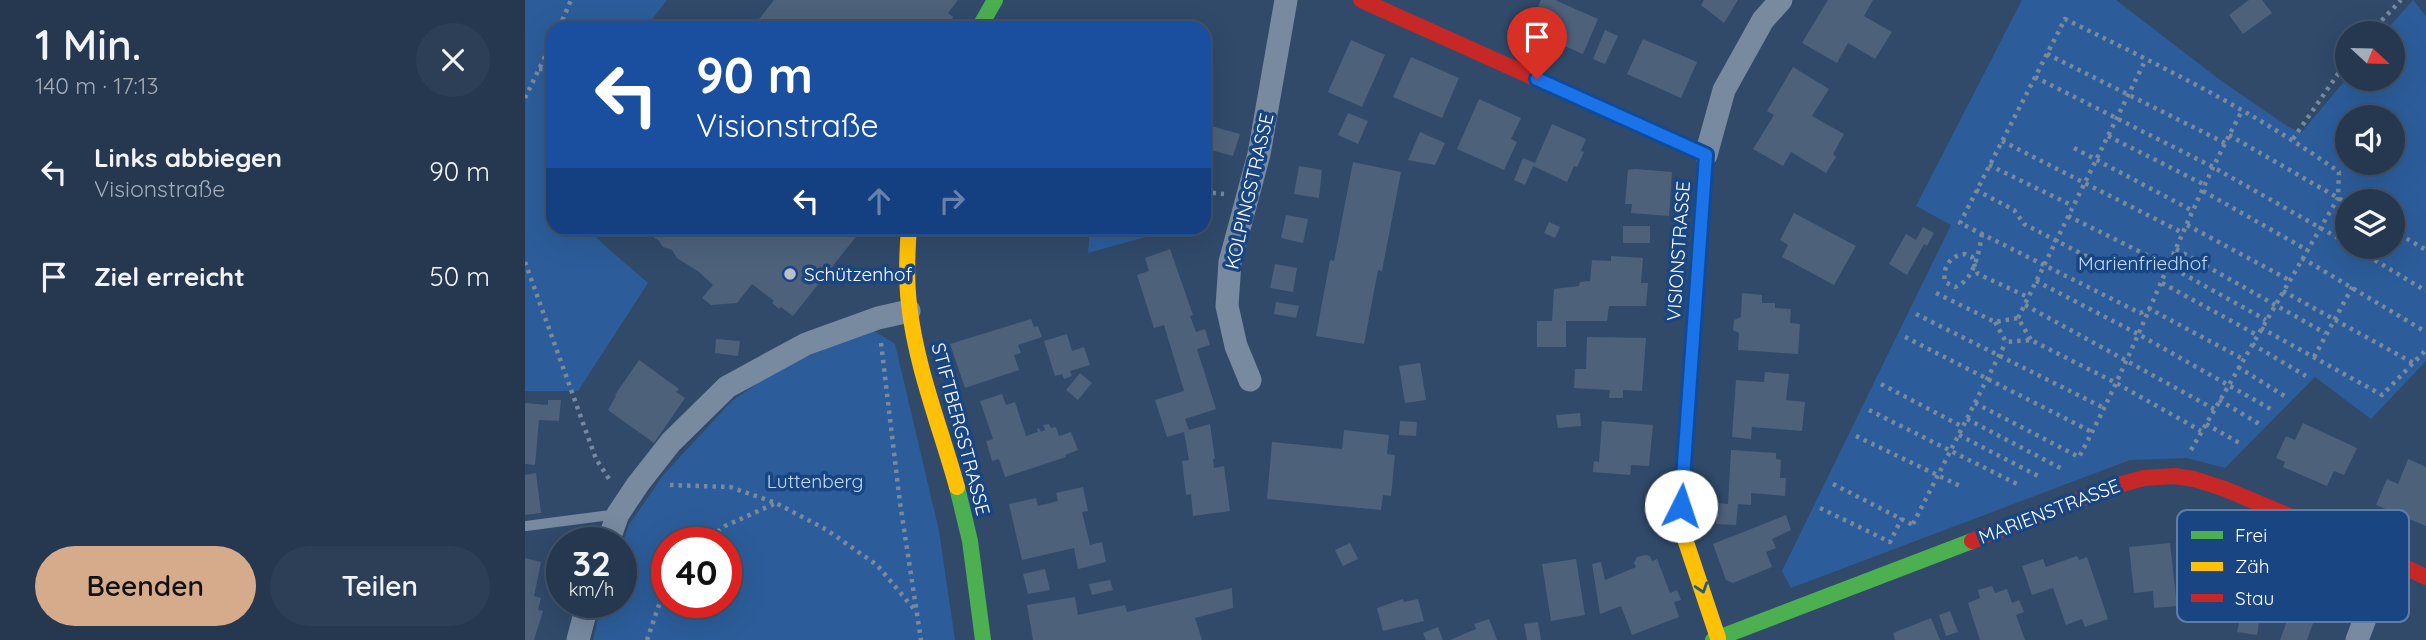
<!DOCTYPE html>
<html lang="de">
<head>
<meta charset="utf-8">
<style>
  :root { --surface:#253850; --page:#2d3f57; --text:#f1f3f6; --muted:#a3acb7; --line:#425267; --accent:#d6ab8b }
  body { margin:0; font-family:Quicksand,sans-serif; background:var(--page); color:var(--text); height:100vh; display:flex; flex-direction:column; font-size:26px; white-space:nowrap }
  * { box-sizing:border-box; margin:0 }
  p { font-size:23px; color:var(--muted) }
  .icon { flex:none; width:38px; height:38px; fill:none; stroke:currentColor; stroke-width:2; stroke-linecap:round; stroke-linejoin:round }
  .map { position:relative; flex:1; overflow:hidden }
  .panel { display:flex; flex-direction:column; background:var(--surface); width:525px }
  .panel>* { flex:none }
  .banner { position:absolute; left:21px; top:21px; width:665px; height:214px; border-radius:21px; box-shadow:0 7px 28px #0002,0 0 0 2px var(--line); background:#1a4fa0; color:#fff; overflow:hidden }
  .needle { width:46px; rotate:112deg }
  .tools { position:absolute; left:1810px; top:21px; display:grid; gap:14px }
  .tools a { display:grid; place-items:center; width:70px; height:70px; border-radius:50%; background:var(--surface); box-shadow:0 7px 28px #0002,0 0 0 2px var(--line); font-size:35px }
  .speed { position:absolute; left:21px; top:527px; display:flex; gap:14px; font-size:35px; font-weight:700; text-align:center }
  .speed>* { display:grid; place-content:center; width:91px; height:91px; border-radius:50%; background:var(--surface); box-shadow:0 7px 28px #0002,0 0 0 2px var(--line); line-height:1 }
  .speed small { font-size:18px; font-weight:400 }
  .speed .limit { border:10px solid #d22; background:#fff; color:#111 }
  .pin { position:absolute; display:grid; place-items:center; width:60px; height:60px; color:#fff; margin:-72px -30px; border-radius:50% 50% 50% 0; rotate:-45deg; box-shadow:0 0 7px #0007 }
  .pin .icon { rotate:45deg }
  .me { position:absolute; width:77px; margin:-38px; rotate:4deg; stroke-linejoin:round; filter:drop-shadow(0 0 5px #0008) }
  .turn { display:flex; align-items:center; gap:24px; height:147px; padding:0 35px; font-size:32px }
  .turn .icon { width:91px; height:91px; stroke-width:2.5 }
  .turn b { display:block; font-size:49px; line-height:60px }
  .lanes { display:flex; align-items:center; height:66px; padding:0 35px; background:#0003; justify-content:center; gap:35px; direction:ltr }
  .lanes .off { opacity:.35 }
  .round { display:grid; place-items:center; flex:none; width:74px; height:74px; border-radius:37px; background:var(--page) }
  .headline { display:flex; align-items:center; justify-content:space-between; height:119px; padding:0 35px }
  h1 { font-size:42px; font-weight:600; line-height:52px }
  .cta { display:flex; gap:14px; margin-top:auto; padding:14px 35px }
  .cta a { flex:1; height:80px; border-radius:42px; background:var(--accent); color:#111; font-size:28px; font-weight:600; line-height:80px; text-align:center }
  .cta a+a { background:var(--page); color:var(--text) }
  ul { padding:0; list-style:none }
  li { display:flex; align-items:center; gap:21px; height:105px; padding:0 35px }
  li div { flex:1 }
  li b { display:block; font-size:26px }
  li em { font-style:normal }
  main { display:flex; flex:1; min-height:0 }
  .map>svg:first-child { display:block }
  .green { fill:#2c5d9a; fill-rule:evenodd }
  .building { fill:#4d617b }
  .lines { fill:none; stroke-linecap:round; stroke-linejoin:round }
  .path { stroke:#778aa0; stroke-width:4.5; stroke-dasharray:3.5 5; stroke-linecap:butt }
  .lane { stroke:#778aa0; stroke-width:10 }
  .street { stroke:#778aa0; stroke-width:23 }
  .fast { stroke:#4caf50; stroke-width:16 }
  .slow { stroke:#ffc107; stroke-width:16 }
  .jam { stroke:#c62828; stroke-width:16 }
  .oneway { stroke:#235b78 }
  .route-casing { stroke:#114b97; stroke-width:18 }
  .route { stroke:#1a73e8; stroke-width:12 }
  .poi-dot { fill:#b7c0cb; stroke:#194682; stroke-width:2.5 }
  .labels { text-anchor:middle; dominant-baseline:central; stroke-width:7; stroke-linejoin:round; paint-order:stroke }
  .street-label { font-size:19px; fill:#fff; stroke:#194682 }
  .park-label { font-size:19px; fill:#c1daf9; stroke:#194682 }
  .poi-label { font-size:19px; fill:#fff; stroke:#194682; text-anchor:start }
  .key { fill:#194682; stroke:#5e7ea8; stroke-width:2 }
  .key-label { font-size:19px; fill:#fff }
</style>
</head>
<body>
<main>
<section class="panel">
<div class="headline"><div><h1>1 Min.</h1><p>140 m · 17:13</p></div><a class="round"><svg class="icon" aria-label="close" viewBox="0 0 24 24"><path d="M6 6l12 12M18 6L6 18"/></svg></a></div>
<ul>
<li><svg class="icon" aria-label="left" viewBox="0 0 24 24"><path d="M17 20v-9H6M10 6l-5 5 5 5"/></svg><div><b>Links abbiegen</b><p>Visionstraße</p></div><em>90 m</em></li>
<li><svg class="icon" aria-label="arrive" viewBox="0 0 24 24"><path d="M6 21V4h12l-3 4 3 4H6"/></svg><div><b>Ziel erreicht</b></div><em>50 m</em></li>
</ul>
<div class="cta"><a>Beenden</a><a>Teilen</a></div>
</section>
<div class="map">
<svg width="1901" height="640" viewBox="0 0 1901 640">
  <rect width="100%" height="100%" fill="#314a6a"/>
  <g class="green">
    <polygon points="0,0 142,0 120,28 28,28 28,228 62,228 79,245 123,283 53,391 0,391"/>
    <path d="M1497,0H1591L1695,80L1762,126L1776,133L1822,78L1867,79V33H1859L1888,0L1901,16V361L1846,419L1790,377L1700,468L1662,458L1605,460L1266,588L1257,571L1426,225L1391,206ZM1867,117V163H1822V117ZM1867,201V247H1822V201Z"/>
    <polygon points="565,228 653,228 563,253"/>
    <path d="M348,330L370,344L414,531L430,640H68L77,602H96V547L104,525L139,474L207,401L258,366ZM142,542H201V602H142Z"/>
  </g>
  <g class="building">
    <polygon points="249,0 433,0 423,13 428,17 423,28 227,28"/>
    <polygon points="1016,0 1030,0 1073,19 1058,54 1003,30"/>
    <polygon points="1179,0 1213,0 1199,23 1176,5"/>
    <polygon points="1303,0 1348,0 1339,16 1367,32 1350,59 1323,43 1312,63 1277,43"/>
    <polygon points="1724,0 1737,0 1747,13 1718,34 1704,15"/>
    <polygon points="1080,30 1093,36 1080,64 1068,59"/>
    <polygon points="1118,39 1172,62 1156,98 1102,74"/>
    <polygon points="826,40 860,55 837,107 803,92"/>
    <polygon points="886,57 934,78 917,118 868,97"/>
    <polygon points="1268,67 1304,89 1287,116 1319,134 1308,154 1311,157 1301,173 1266,152 1258,166 1228,149 1249,115 1242,111"/>
    <polygon points="954,99 996,118 986,139 992,142 979,170 932,149"/>
    <polygon points="823,113 843,121 833,144 813,135"/>
    <polygon points="679,124 715,134 708,156 679,148"/>
    <polygon points="1027,124 1061,139 1056,151 1059,152 1052,167 1049,166 1042,182 1008,166 1000,185 989,180 998,158 1010,163"/>
    <polygon points="895,132 920,143 910,165 883,160"/>
    <polygon points="828,162 876,172 857,271 853,270 839,344 791,336 805,260 809,261"/>
    <polygon points="774,166 797,170 794,198 769,194"/>
    <polygon points="1110,169 1147,172 1144,216 1106,213 1107,204 1100,204 1103,170"/>
    <polygon points="1269,213 1331,246 1309,285 1257,257 1263,245 1255,240"/>
    <polygon points="761,215 783,219 778,243 756,238"/>
    <polygon points="1024,222 1035,227 1030,238 1019,233"/>
    <rect x="1098" y="226" width="27" height="17"/>
    <polygon points="1398,227 1409,233 1402,246 1399,244 1382,275 1364,264 1381,234 1391,240"/>
    <polygon points="113,228 338,228 268,316 256,307 254,309 247,303 249,301 227,284 212,303 186,305 177,298 188,285 174,272 152,258 147,250 138,247 133,240"/>
    <polygon points="645,249 668,315 665,316 671,332 680,329 685,345 672,349 691,409 660,419 664,430 685,424 690,459 688,459 689,468 699,466 705,511 668,516 666,494 661,495 657,461 664,460 659,432 642,437 630,400 659,391 639,325 629,328 612,275 624,271 620,258"/>
    <polygon points="1086,256 1118,258 1116,283 1123,283 1121,306 1084,306 1082,321 1041,321 1041,347 1012,347 1012,321 1027,321 1029,289 1054,286 1055,282 1065,281 1067,260 1086,261"/>
    <polygon points="750,264 772,268 768,292 745,288"/>
    <polygon points="1217,293 1237,295 1237,303 1250,303 1250,308 1266,309 1265,323 1275,324 1273,354 1213,350 1214,333 1208,330 1209,320 1216,317"/>
    <polygon points="751,302 774,306 771,318 749,314"/>
    <polygon points="506,319 509,327 513,326 517,337 493,345 496,353 489,355 494,370 440,388 425,344"/>
    <polygon points="542,334 547,351 559,347 565,365 545,371 547,376 539,379 537,374 530,376 519,341"/>
    <polygon points="1062,337 1121,338 1117,391 1098,390 1098,398 1084,398 1085,390 1049,388 1050,369 1061,369"/>
    <polygon points="191,339 215,341 213,356 190,353"/>
    <polygon points="114,360 154,389 151,392 160,398 129,443 83,410 91,396 90,395"/>
    <polygon points="895,363 901,400 880,403 874,366"/>
    <polygon points="1240,372 1264,374 1261,400 1280,402 1277,431 1227,427 1226,439 1207,437 1211,380 1239,382"/>
    <polygon points="555,373 567,383 553,400 541,390"/>
    <polygon points="477,394 481,405 490,402 501,436 513,432 512,429 514,428 516,432 520,430 518,425 524,424 526,428 531,427 534,436 546,432 553,450 540,455 541,457 480,477 474,459 467,461 461,441 468,439 455,401"/>
    <polygon points="23,400 36,400 34,421 14,420 10,465 0,464 0,403 23,405"/>
    <polygon points="1055,413 1056,426 1033,428 1031,415"/>
    <polygon points="875,421 892,422 891,436 874,435"/>
    <polygon points="1077,421 1128,425 1124,466 1106,465 1105,475 1068,472 1069,461 1074,462"/>
    <polygon points="1778,423 1832,448 1819,475 1809,471 1802,486 1758,467 1760,462 1751,458 1761,436 1770,440"/>
    <polygon points="819,430 864,435 862,454 870,455 866,496 858,495 856,510 742,499 747,442 817,449"/>
    <polygon points="1206,450 1251,453 1251,459 1256,460 1255,478 1261,478 1260,496 1226,493 1226,505 1213,504 1211,525 1191,524 1192,503 1203,504"/>
    <polygon points="1883,459 1901,467 1901,526 1851,505 1862,479 1873,484"/>
    <polygon points="11,473 16,513 0,515 0,475"/>
    <polygon points="558,487 563,511 557,512 565,545 577,542 581,562 553,569 549,548 497,560 484,504 511,498 513,506 533,501 531,493"/>
    <polygon points="1261,515 1266,530 1247,539 1251,548 1241,552 1247,567 1208,583 1201,580 1188,544"/>
    <polygon points="1668,541 1667,563 1654,564 1651,542"/>
    <polygon points="825,543 833,559 818,566 810,550"/>
    <polygon points="1645,543 1652,606 1629,608 1628,591 1609,593 1604,547"/>
    <polygon points="1706,544 1722,547 1719,555 1731,558 1722,595 1738,598 1732,635 1712,632 1714,623 1702,620 1707,600 1680,593 1691,548 1705,551"/>
    <polygon points="1120,555 1125,556 1127,561 1132,559 1145,593 1152,590 1156,600 1149,602 1154,617 1107,635 1096,606 1075,614 1067,564 1076,562 1080,580 1111,567 1109,563 1112,557"/>
    <polygon points="1552,556 1554,560 1562,557 1583,619 1560,627 1557,619 1541,625 1528,588 1507,595 1497,566 1518,559 1521,567"/>
    <polygon points="0,558 16,562 9,596 16,598 13,610 18,611 9,640 0,640"/>
    <polygon points="1051,559 1060,615 1026,621 1017,564"/>
    <polygon points="520,569 525,590 503,594 498,574"/>
    <polygon points="1782,569 1790,573 1788,579 1802,584 1782,640 1755,640 1763,618 1748,613 1763,570 1780,575"/>
    <polygon points="585,580 588,590 567,595 564,584"/>
    <polygon points="1467,586 1470,593 1482,589 1487,603 1494,600 1499,612 1491,615 1500,640 1455,640 1443,603 1455,598 1453,590"/>
    <polygon points="707,588 708,608 670,618 677,640 508,640 502,605 550,597 553,615 600,605 602,612"/>
    <polygon points="878,599 879,602 893,599 899,621 858,631 852,608"/>
    <polygon points="1425,611 1433,632 1421,636 1414,615"/>
    <polygon points="1406,618 1415,640 1370,640 1368,633"/>
    <polygon points="964,619 972,640 925,640 951,629 949,624"/>
    <polygon points="1013,622 1016,640 1002,640 999,624"/>
    <polygon points="913,627 918,640 901,640 898,633"/>
  </g>
  <g class="lines">
    <g class="path">
      <polyline points="34,28 46,0"/>
      <polyline points="1845,33 1876,0"/>
      <polyline points="1522,54 1700,143"/>
      <polyline points="14,69 28,70"/>
      <polyline points="1510,77 1688,167 1822,243"/>
      <polyline points="0,98 28,40"/>
      <polyline points="1704,135 1822,203"/>
      <polyline points="1583,136 1680,185"/>
      <polyline points="1768,139 1822,61"/>
      <polyline points="1477,141 1658,233"/>
      <polyline points="1549,148 1668,211"/>
      <polyline points="1464,165 1548,206"/>
      <polyline points="1451,190 1489,210 1499,224 1586,269"/>
      <polyline points="1678,191 1782,250"/>
      <polyline points="679,192 699,194"/>
      <polyline points="1543,216 1644,266 1741,320"/>
      <polyline points="1662,225 1764,280"/>
      <polyline points="1867,230 1901,250"/>
      <path d="M1457,234C1454,252 1449,281 1430,287L1420,282C1417,268 1425,255 1440,254L1447,257C1449,263 1450,268 1453,274L1503,297"/>
      <polyline points="1828,247 1901,291"/>
      <polyline points="1651,249 1800,333"/>
      <polyline points="1777,258 1901,332"/>
      <polyline points="0,262 71,459 86,482"/>
      <polyline points="1511,281 1613,334 1749,411"/>
      <polyline points="1637,283 1732,335"/>
      <polyline points="1758,291 1888,363"/>
      <polyline points="1411,293 1470,322 1493,318 1506,340"/>
      <polyline points="1500,305 1689,409"/>
      <polyline points="1391,314 1579,408"/>
      <polyline points="1493,318 1621,59"/>
      <polyline points="1470,322 1481,342 1506,340 1591,383 1676,431"/>
      <polyline points="1736,328 1857,395 1901,350"/>
      <polyline points="1380,337 1567,432"/>
      <polyline points="356,343 375,503 396,640"/>
      <polyline points="1727,344 1781,376"/>
      <polyline points="1789,357 1828,286"/>
      <polyline points="1713,367 1761,397"/>
      <polyline points="1356,384 1438,427"/>
      <polyline points="1694,400 1736,425"/>
      <path d="M1450,403L1554,457C1615,344 1656,223 1717,111"/>
      <polyline points="1344,410 1494,485"/>
      <polyline points="1442,419 1539,470"/>
      <polyline points="1681,424 1716,444"/>
      <polyline points="1434,435 1517,478"/>
      <polyline points="1331,436 1435,486"/>
      <path d="M1666,450L1813,198L1814,172C1729,111 1634,65 1540,19L1435,223L1615,313L1625,309L1718,359"/>
      <polyline points="1308,484 1388,525"/>
      <polyline points="145,485 205,487 251,503 302,530 352,565 389,609"/>
      <polyline points="1295,508 1365,542 1377,518"/>
      <polyline points="1388,524 1481,342"/>
      <polyline points="179,542 200,526 251,503"/>
      <polyline points="122,640 136,599 142,590"/>
    </g>
    <polyline class="lane" points="1,526 93,514"/>
    <g class="street">
      <polyline points="1181,155 1199,90 1238,20 1256,0"/>
      <polyline points="725,380 711,346 702,306 705,262 734,154 761,0"/>
      <polyline points="83,542 93,514 113,484 146,442 202,387 281,344 353,318 384,311"/>
      <polyline points="53,640 63,602"/>
      <polyline points="1832,640 1863,558 1874,566"/>
    </g>
    <g class="fast">
      <polyline points="454,28 470,0"/>
      <polyline points="1157,144 1181,155 1163,402"/>
      <polyline points="432,487 445,541 458,640"/>
      <polyline points="1188,640 1447,541"/>
    </g>
    <g class="slow">
      <path d="M384,228C382,253 381,279 384,304C391,367 415,426 432,487"/>
      <polyline points="1163,402 1156,507 1160,539 1193,638"/>
    </g>
    <g class="jam">
      <polyline points="836,0 1157,144"/>
      <polyline points="1447,541 1590,486 1619,478 1649,476 1669,479 1700,489 1821,540 1901,577"/>
    </g>
  </g>
  <defs><path id="oneway-chevron" d="M-2-3.5L2.5 0L-2 3.5" fill="none" stroke-width="1.6" stroke-linecap="round" stroke-linejoin="round" transform="scale(1.75)"/></defs>
  <use class="oneway" href="#oneway-chevron" transform="translate(1177 588) rotate(72)"/>
  <g class="lines">
    <defs>
      <polyline id="route" points="1012,79 1181,155 1156,506"/>
    </defs>
    <use href="#route" class="route-casing"/>
    <use href="#route" class="route"/>
  </g>
  <circle class="poi-dot" cx="265" cy="274" r="7"/>
  <g class="labels">
    <g class="street-label">
      <text transform="translate(724 191) rotate(-77)">KOLPINGSTRASSE</text>
      <text transform="translate(1153 251) rotate(-86)">VISIONSTRASSE</text>
      <text transform="translate(436 429) rotate(75)">STIFTBERGSTRASSE</text>
      <text transform="translate(1524 511) rotate(-21)">MARIENSTRASSE</text>
    </g>
    <g class="park-label">
      <text x="1618" y="263">Marienfriedhof</text>
      <text x="290" y="481">Luttenberg</text>
    </g>
    <g class="poi-label">
      <text x="279" y="274">Schützenhof</text>
    </g>
  </g>
  <rect x="1652" y="510" width="232" height="112" rx="10" class="key"/>
  <rect x="1666" y="531" width="32" height="8" fill="#4caf50"/>
  <rect x="1666" y="562" width="32" height="9" fill="#ffc107"/>
  <rect x="1666" y="594" width="32" height="8" fill="#c62828"/>
  <g class="key-label">
    <text x="1710" y="542">Frei</text>
    <text x="1710" y="573">Zäh</text>
    <text x="1710" y="605">Stau</text>
  </g>
</svg>
<div class="tools">
<a><svg class="needle" viewBox="-14 -14 28 28"><path d="M0-13l5 13h-10z" fill="#e53935"/><path d="M0 13l5-13h-10z" fill="#a3acb7"/></svg></a>
<a><svg class="icon" aria-label="sound" viewBox="0 0 24 24"><path d="M4 9h4l5-4v14l-5-4H4zM17 9q2 3 0 6"/></svg></a>
<a><svg class="icon" aria-label="layers" viewBox="0 0 24 24"><path d="M12 4l9 5-9 5-9-5zM3 14l9 5 9-5"/></svg></a>
</div>
<div class="speed"><div>32<small>km/h</small></div><div class="limit">40</div></div>
<div class="pin" style="left:1012px;top:79px;background:#d93025"><svg class="icon" aria-label="arrive" viewBox="0 0 24 24"><path d="M6 21V4h12l-3 4 3 4H6"/></svg></div>
<svg class="me" style="left:1156px;top:506px" viewBox="-20 -20 40 40"><circle r="19" fill="#fff"/><path d="M0-13L10 11 0 6-10 11z" fill="#1a73e8"/></svg>
<div class="banner">
<div class="turn"><svg class="icon" aria-label="left" viewBox="0 0 24 24"><path d="M17 20v-9H6M10 6l-5 5 5 5"/></svg><div><b>90 m</b>Visionstraße</div></div>
<div class="lanes"><svg class="icon" aria-label="left" viewBox="0 0 24 24"><path d="M17 20v-9H6M10 6l-5 5 5 5"/></svg><svg class="icon off" aria-label="ahead" viewBox="0 0 24 24"><path d="M12 20V5M6 11l6-6 6 6"/></svg><svg class="icon off" aria-label="right" viewBox="0 0 24 24"><path d="M7 20v-9h11M14 6l5 5-5 5"/></svg></div>
</div>
</div>
</main>
</body>
</html>
